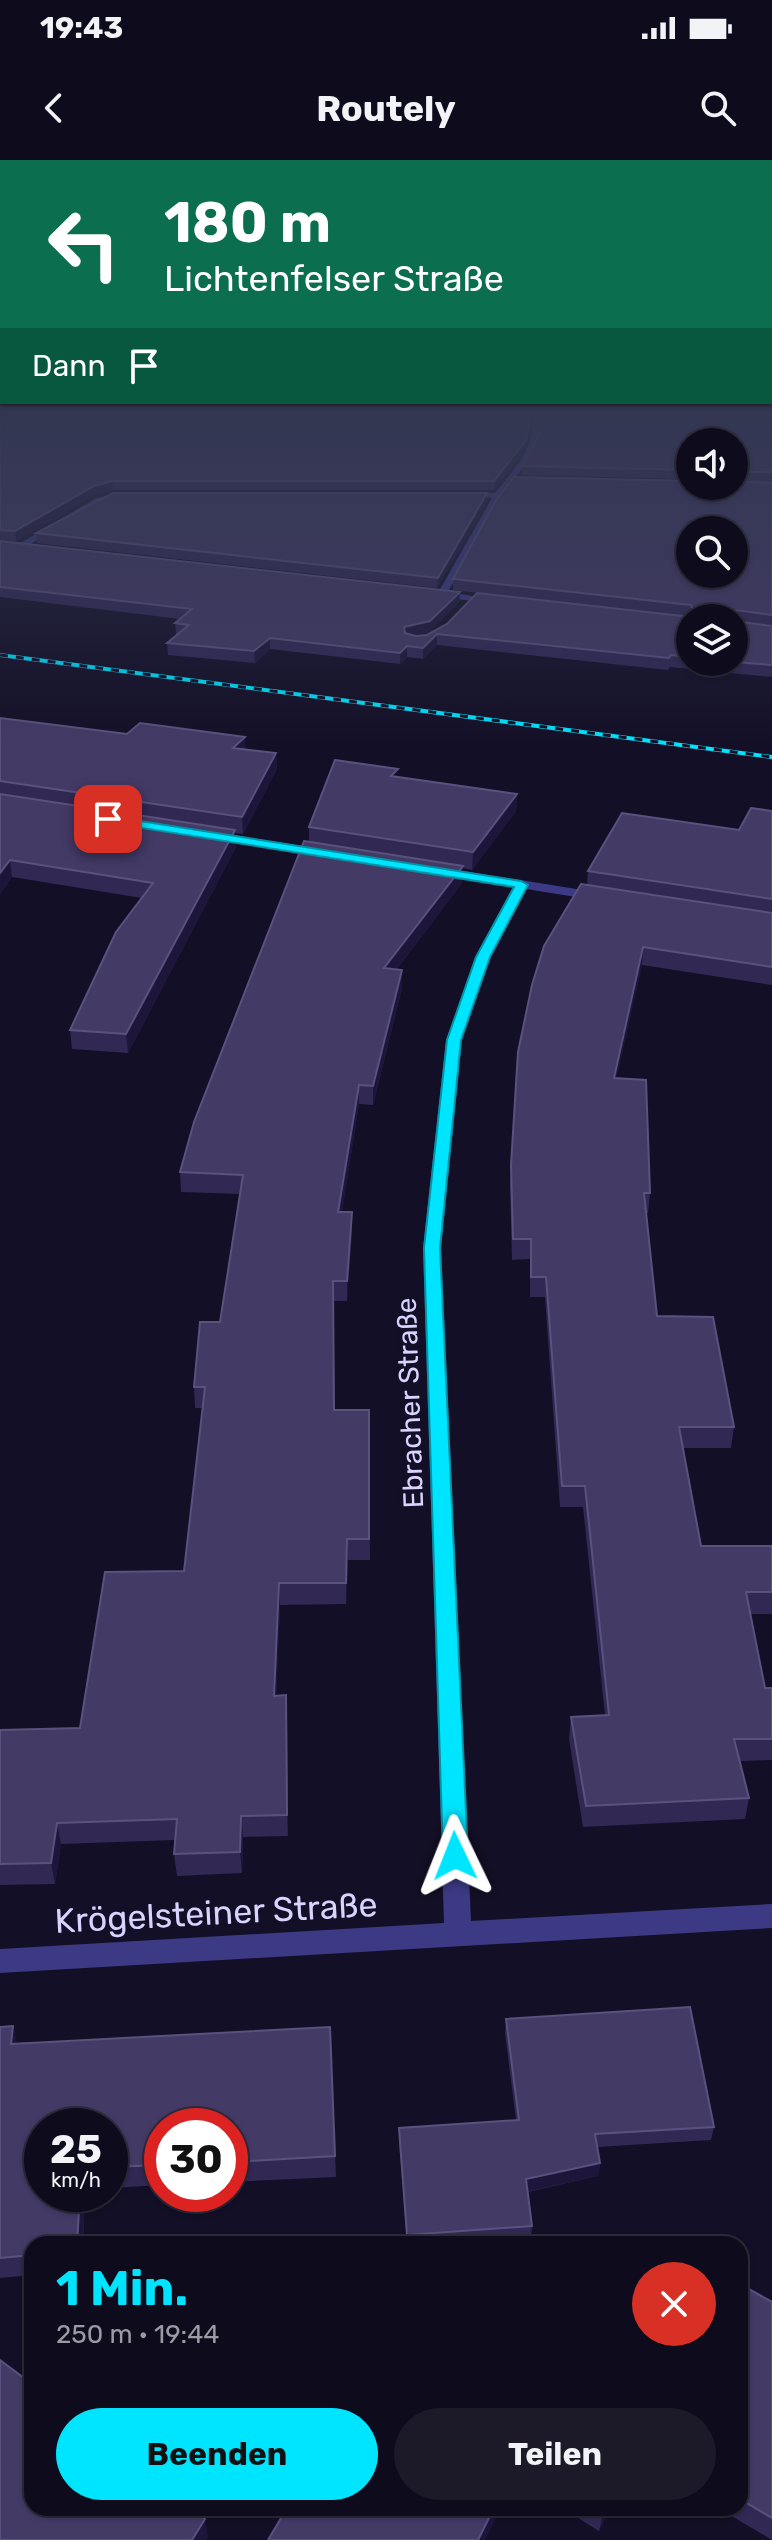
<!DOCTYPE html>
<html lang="de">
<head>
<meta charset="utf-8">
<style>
  :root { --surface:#0e0b1c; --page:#1c1929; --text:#f1f3f6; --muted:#9b9ba3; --line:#2e2b3b; --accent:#00e5ff }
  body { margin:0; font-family:Rubik,sans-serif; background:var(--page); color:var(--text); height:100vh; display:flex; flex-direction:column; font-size:30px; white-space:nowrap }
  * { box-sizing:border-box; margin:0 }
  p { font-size:26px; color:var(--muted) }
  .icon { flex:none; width:44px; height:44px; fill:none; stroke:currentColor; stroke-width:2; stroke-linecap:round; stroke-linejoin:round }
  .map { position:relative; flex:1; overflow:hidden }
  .details { position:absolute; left:24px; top:2076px; width:724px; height:280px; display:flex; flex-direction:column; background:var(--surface); border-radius:24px; box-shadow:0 2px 6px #0004,0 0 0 2px var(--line) }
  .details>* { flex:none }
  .banner { position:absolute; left:0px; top:0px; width:772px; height:244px; box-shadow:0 2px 6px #0004,0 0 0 2px var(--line); background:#0b6e4f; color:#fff; overflow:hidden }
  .controls { position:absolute; left:676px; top:268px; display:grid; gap:16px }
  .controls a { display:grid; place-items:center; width:72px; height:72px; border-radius:50%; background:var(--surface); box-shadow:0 2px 6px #0004,0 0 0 2px var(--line); font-size:40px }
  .speed { position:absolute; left:24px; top:1948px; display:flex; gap:16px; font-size:40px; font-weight:700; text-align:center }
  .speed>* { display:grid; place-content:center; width:104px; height:104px; border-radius:50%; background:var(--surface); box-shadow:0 2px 6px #0004,0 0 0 2px var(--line); line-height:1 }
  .speed small { font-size:20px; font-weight:400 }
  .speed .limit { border:12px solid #d22; background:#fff; color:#111 }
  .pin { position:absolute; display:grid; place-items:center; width:68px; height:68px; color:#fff; margin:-34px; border-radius:16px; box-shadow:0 4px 12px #0006 }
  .me { position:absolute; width:88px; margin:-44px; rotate:358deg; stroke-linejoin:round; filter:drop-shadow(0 0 6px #0008) }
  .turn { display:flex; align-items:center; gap:28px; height:168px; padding:0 32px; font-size:36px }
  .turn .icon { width:104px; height:104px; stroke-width:2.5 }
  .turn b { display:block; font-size:56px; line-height:68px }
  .then { display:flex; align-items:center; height:76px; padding:0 32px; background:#0003; gap:16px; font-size:30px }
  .round { display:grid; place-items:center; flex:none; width:84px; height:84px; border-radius:42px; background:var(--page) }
  .head { display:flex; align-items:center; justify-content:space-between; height:136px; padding:0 32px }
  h1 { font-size:48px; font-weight:700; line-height:60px; color:var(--accent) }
  .cta { display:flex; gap:16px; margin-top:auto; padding:16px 32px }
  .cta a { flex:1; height:92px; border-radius:48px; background:var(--accent); color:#111; font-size:32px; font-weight:700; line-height:92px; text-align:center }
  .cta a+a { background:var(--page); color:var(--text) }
  .status { display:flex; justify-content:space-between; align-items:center; height:56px; padding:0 40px; background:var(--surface); direction:ltr }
  .status svg { height:22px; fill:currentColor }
  header { display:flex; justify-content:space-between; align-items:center; height:104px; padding:0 32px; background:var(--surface); font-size:36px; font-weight:700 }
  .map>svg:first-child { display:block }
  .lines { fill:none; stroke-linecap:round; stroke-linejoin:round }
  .minor { fill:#3d3a85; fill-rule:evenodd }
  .rail-casing { stroke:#00e5ff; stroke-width:4 }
  .rail { stroke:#130f26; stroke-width:3; stroke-dasharray:8; stroke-linecap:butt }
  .wall { fill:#312854; fill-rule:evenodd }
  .shaded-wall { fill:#1d163a }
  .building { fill:#433a66; stroke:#5a527e; stroke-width:2; fill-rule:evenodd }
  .route { fill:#00e5ff; stroke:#0095a6; stroke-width:2 }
  .labels { text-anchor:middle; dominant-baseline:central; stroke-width:8; stroke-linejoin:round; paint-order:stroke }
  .street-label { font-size:28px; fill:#d9d4ff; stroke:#130f26 }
  .near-street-label { font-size:34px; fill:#d9d4ff; stroke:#130f26 }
</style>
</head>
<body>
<div class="status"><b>19:43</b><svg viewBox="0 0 49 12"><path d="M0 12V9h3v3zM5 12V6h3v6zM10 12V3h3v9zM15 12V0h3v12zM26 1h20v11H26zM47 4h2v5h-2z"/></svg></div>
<header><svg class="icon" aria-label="back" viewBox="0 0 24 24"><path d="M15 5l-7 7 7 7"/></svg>Routely<svg class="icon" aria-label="search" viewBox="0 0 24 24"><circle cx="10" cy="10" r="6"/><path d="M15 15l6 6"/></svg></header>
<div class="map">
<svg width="772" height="2380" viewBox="0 0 772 2380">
  <rect width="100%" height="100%" fill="#130f26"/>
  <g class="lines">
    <g class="minor">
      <path d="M532,255H540V277L536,290L493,348L448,432L504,441L499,444L432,436V432L439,431L492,338L458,335L462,332L495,333C511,313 532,293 532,266L497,264L532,262Z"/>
      <polygon points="126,333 129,338 101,342 22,389 14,387 96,338"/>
      <polygon points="209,671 328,690 335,694 328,698 204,678 204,672"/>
      <polygon points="439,707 601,733 608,737 601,741 526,729 490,797 462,880 441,1088 471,1761 772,1744 772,1768 0,1813 0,1789 444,1763 423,1088 446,880 476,797 513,727 434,714 432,711"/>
    </g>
    <defs>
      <polyline id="rail" points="0,495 772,597"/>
    </defs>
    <use href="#rail" class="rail-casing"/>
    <use href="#rail" class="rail"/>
  </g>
  <g class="wall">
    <polygon points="0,255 530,255 529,259 0,257"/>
    <path d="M772,255V322L738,321L772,323V466L734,461L772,466V517L670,507L668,510L437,485L423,499L407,497L400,504L270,489L255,503L168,495L167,483L178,474H176L175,463L180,459L0,437V381L460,432L459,442L430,472L414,475L416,476L427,475L447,464L691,457L453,430V419L734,326L690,282V319L522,315V306ZM690,458L734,502H690Z"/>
    <polygon points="0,258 529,260 525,289 494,330 113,330 94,335 16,381 0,380"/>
    <polygon points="487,333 487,342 437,428 37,383 36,373"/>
    <polygon points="0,558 276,593 277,609 243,674 235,673 236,687 128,893 72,889 70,870 142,738 12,717 0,734"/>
    <polygon points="398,617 517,634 516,651 472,710 463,708 462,723 397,809 402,828 373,945 359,944 342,1052 352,1072 347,1141 334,1141 334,1250 369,1250 370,1400 348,1400 346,1444 280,1445 276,1536 287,1557 288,1676 243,1677 242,1713 177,1716 174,1694 175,1680 61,1684 55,1724 0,1725 0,1570 80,1568 184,1411 203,1248 195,1248 194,1227 220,1162 240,1034 181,1032 180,1012 309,682 309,667"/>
    <polygon points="772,651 772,825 642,805 616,919 650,1033 648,1053 646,1053 657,1156 734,1267 731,1288 683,1288 701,1386 772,1386 772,1454 750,1454 765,1528 772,1528 772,1600 740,1601 749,1638 745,1659 583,1667 569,1579 571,1557 605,1555 583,1347 560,1347 545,1137 530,1137 530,1099 512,1100 510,1024 518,892 587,725 588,711 739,670"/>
    <polygon points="506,1859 714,1967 711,1980 597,1987 600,2003 598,2016 528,2032 532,2066 531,2079 458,2084 407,2084 399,1981 399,1968 516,1960 505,1873"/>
    <polygon points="13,1866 17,1884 330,1867 336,2017 230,2022 230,1966 162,1966 162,2025 110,2028 110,1966 42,2034 85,2034 83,2084 32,2084 32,2115 0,2118 0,1867"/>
    <polygon points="740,2124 772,2142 772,2380 718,2348 740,2348"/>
    <polygon points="562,2348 610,2348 599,2371"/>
  </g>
  <g class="shaded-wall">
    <polygon points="529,260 525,289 494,330 494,321"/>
    <polygon points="112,321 113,330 94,335 16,381 15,371 94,326"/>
    <polygon points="487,333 487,342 437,428 438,418"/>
    <polygon points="460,432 459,442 430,472 404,478 404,467"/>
    <polygon points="437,474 437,485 423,499 423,488"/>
    <polygon points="270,478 270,489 255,503 254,491"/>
    <polygon points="407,486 407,497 400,504 400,493"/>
    <polygon points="245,577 246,592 233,588"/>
    <polygon points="276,593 277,609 243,674 242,657"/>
    <polygon points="517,634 516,651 472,710 473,692"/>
    <polygon points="235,670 236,687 128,893 126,874"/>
    <polygon points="10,700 12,717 0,734 0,713"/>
    <polygon points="463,706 462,723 384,826 384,808"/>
    <polygon points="643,787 642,805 612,937 614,918"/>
    <polygon points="402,810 402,828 373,945 373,926"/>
    <polygon points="359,925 359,944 339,1072 338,1052"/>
    <polygon points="352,1052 352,1072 347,1141 347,1121"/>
    <polygon points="347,1379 348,1400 346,1444 346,1423"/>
    <polygon points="279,1423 280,1445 275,1557 274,1536"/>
    <polygon points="286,1535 287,1557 288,1676 287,1655"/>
    <polygon points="241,1656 243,1677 242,1713 240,1692"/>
    <polygon points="57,1663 61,1684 55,1724 51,1703"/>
    <polygon points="13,1866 18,1887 11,1884"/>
    <polygon points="600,2003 598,2016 525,2032 526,2019"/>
    <polygon points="80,2034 85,2034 83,2084 77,2084"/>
    <polygon points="494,2348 501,2348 485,2380 478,2380"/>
    <polygon points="605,2348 610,2348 599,2371 603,2354"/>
    <polygon points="205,2359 208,2377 206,2380 192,2380"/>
  </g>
  <g class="building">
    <polygon points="543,255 772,255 772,312 734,312 734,282 690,282 690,310 522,306 540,274"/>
    <polygon points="0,258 529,260 526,280 494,321 112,321 94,326 15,371 0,370"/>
    <path d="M514,317L690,321V326H734V321L772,323V455L736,450L733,458H690V497L671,495L669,498L437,474L423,488L407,486L400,493L270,478L254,491L167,483L189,465L175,463L192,449L0,427V381L460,432L430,461L404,467L405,473L416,476L427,475L447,464L477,433L691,457L694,454L691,445L453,419L496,340ZM690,370H734V414H690Z"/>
    <polygon points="113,333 487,333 438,418 36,373"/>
    <polygon points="734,461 772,466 772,505 734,502"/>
    <polygon points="0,558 127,574 140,563 245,577 233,588 276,593 242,657 0,621"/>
    <polygon points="335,600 398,609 391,616 517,634 473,692 309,667"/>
    <polygon points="0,634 235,670 126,874 70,870 116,772 153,723 10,700 0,713"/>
    <polygon points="751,648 772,651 772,739 588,711 622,653 739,670"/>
    <polygon points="304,681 463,706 384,808 402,810 373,926 359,925 338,1052 352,1052 347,1121 333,1121 334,1250 369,1250 369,1379 347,1379 346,1423 279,1423 274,1536 286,1535 287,1655 241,1656 240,1692 174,1694 177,1659 57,1663 51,1703 0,1704 0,1570 80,1568 105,1412 184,1411 205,1227 194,1227 200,1162 220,1162 243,1015 180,1012 194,962"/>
    <polygon points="581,724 772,753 772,807 643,787 614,918 646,920 650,1033 644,1033 657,1156 713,1157 734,1267 679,1267 701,1386 772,1386 772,1432 746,1432 765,1528 772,1528 772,1579 734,1579 749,1638 586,1646 571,1557 609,1555 585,1326 562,1326 546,1117 531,1117 531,1079 513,1079 511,1005 518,892 532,825 544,786"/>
    <polygon points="690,1847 714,1967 595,1974 600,2003 526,2019 532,2066 407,2075 399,1968 519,1960 506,1859"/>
    <polygon points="13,1866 11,1884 330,1867 335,1996 230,2002 230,1966 162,1966 162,2005 110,2007 110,1966 42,1966 42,2034 80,2034 77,2084 32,2084 32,2095 0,2098 0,1867"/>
    <polygon points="740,2124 772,2142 772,2358 740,2339"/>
    <polygon points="0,2200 32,2224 32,2348 189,2348 205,2359 192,2380 0,2380"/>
    <polygon points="287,2348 494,2348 478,2380 268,2380"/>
    <polygon points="593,2348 605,2348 603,2354"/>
  </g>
  <linearGradient id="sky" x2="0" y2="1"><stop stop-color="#0a0815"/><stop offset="0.43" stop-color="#333752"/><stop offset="1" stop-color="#333752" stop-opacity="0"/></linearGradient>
  <rect width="772" height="588" fill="url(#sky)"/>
  <polygon class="route" points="108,656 521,721 528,725 490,797 461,880 440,1088 468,1696 464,1703 455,1706 447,1703 443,1696 424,1088 447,880 476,797 514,727 104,662 104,657"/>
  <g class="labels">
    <g class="street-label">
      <text transform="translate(410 1243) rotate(-92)">Ebracher Straße</text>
    </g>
    <g class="near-street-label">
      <text transform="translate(216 1753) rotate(-3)">Krögelsteiner Straße</text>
    </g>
  </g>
</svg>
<div class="controls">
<a><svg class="icon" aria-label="sound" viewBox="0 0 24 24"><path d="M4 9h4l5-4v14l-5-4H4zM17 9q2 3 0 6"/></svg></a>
<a><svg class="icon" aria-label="search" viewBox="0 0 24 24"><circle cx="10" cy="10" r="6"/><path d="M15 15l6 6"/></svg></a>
<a><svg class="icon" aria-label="layers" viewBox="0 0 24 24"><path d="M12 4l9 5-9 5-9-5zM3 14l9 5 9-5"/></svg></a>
</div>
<div class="speed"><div>25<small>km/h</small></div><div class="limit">30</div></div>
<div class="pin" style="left:108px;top:659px;background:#d93025"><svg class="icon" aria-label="arrive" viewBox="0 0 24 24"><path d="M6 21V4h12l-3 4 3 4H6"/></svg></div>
<svg class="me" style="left:455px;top:1696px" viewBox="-20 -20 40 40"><path d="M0-17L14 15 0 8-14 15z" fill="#00e5ff" stroke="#fff" stroke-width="4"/></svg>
<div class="banner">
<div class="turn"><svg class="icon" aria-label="left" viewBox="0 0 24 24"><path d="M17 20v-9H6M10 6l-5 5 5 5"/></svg><div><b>180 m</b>Lichtenfelser Straße</div></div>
<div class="then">Dann<svg class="icon" aria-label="arrive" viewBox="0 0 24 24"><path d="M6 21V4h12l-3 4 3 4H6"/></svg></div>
</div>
<section class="details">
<div class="head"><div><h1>1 Min.</h1><p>250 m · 19:44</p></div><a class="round" style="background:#d93025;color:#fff"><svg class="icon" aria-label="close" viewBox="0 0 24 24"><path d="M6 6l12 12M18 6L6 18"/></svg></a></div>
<div class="cta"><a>Beenden</a><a>Teilen</a></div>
</section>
</div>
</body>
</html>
